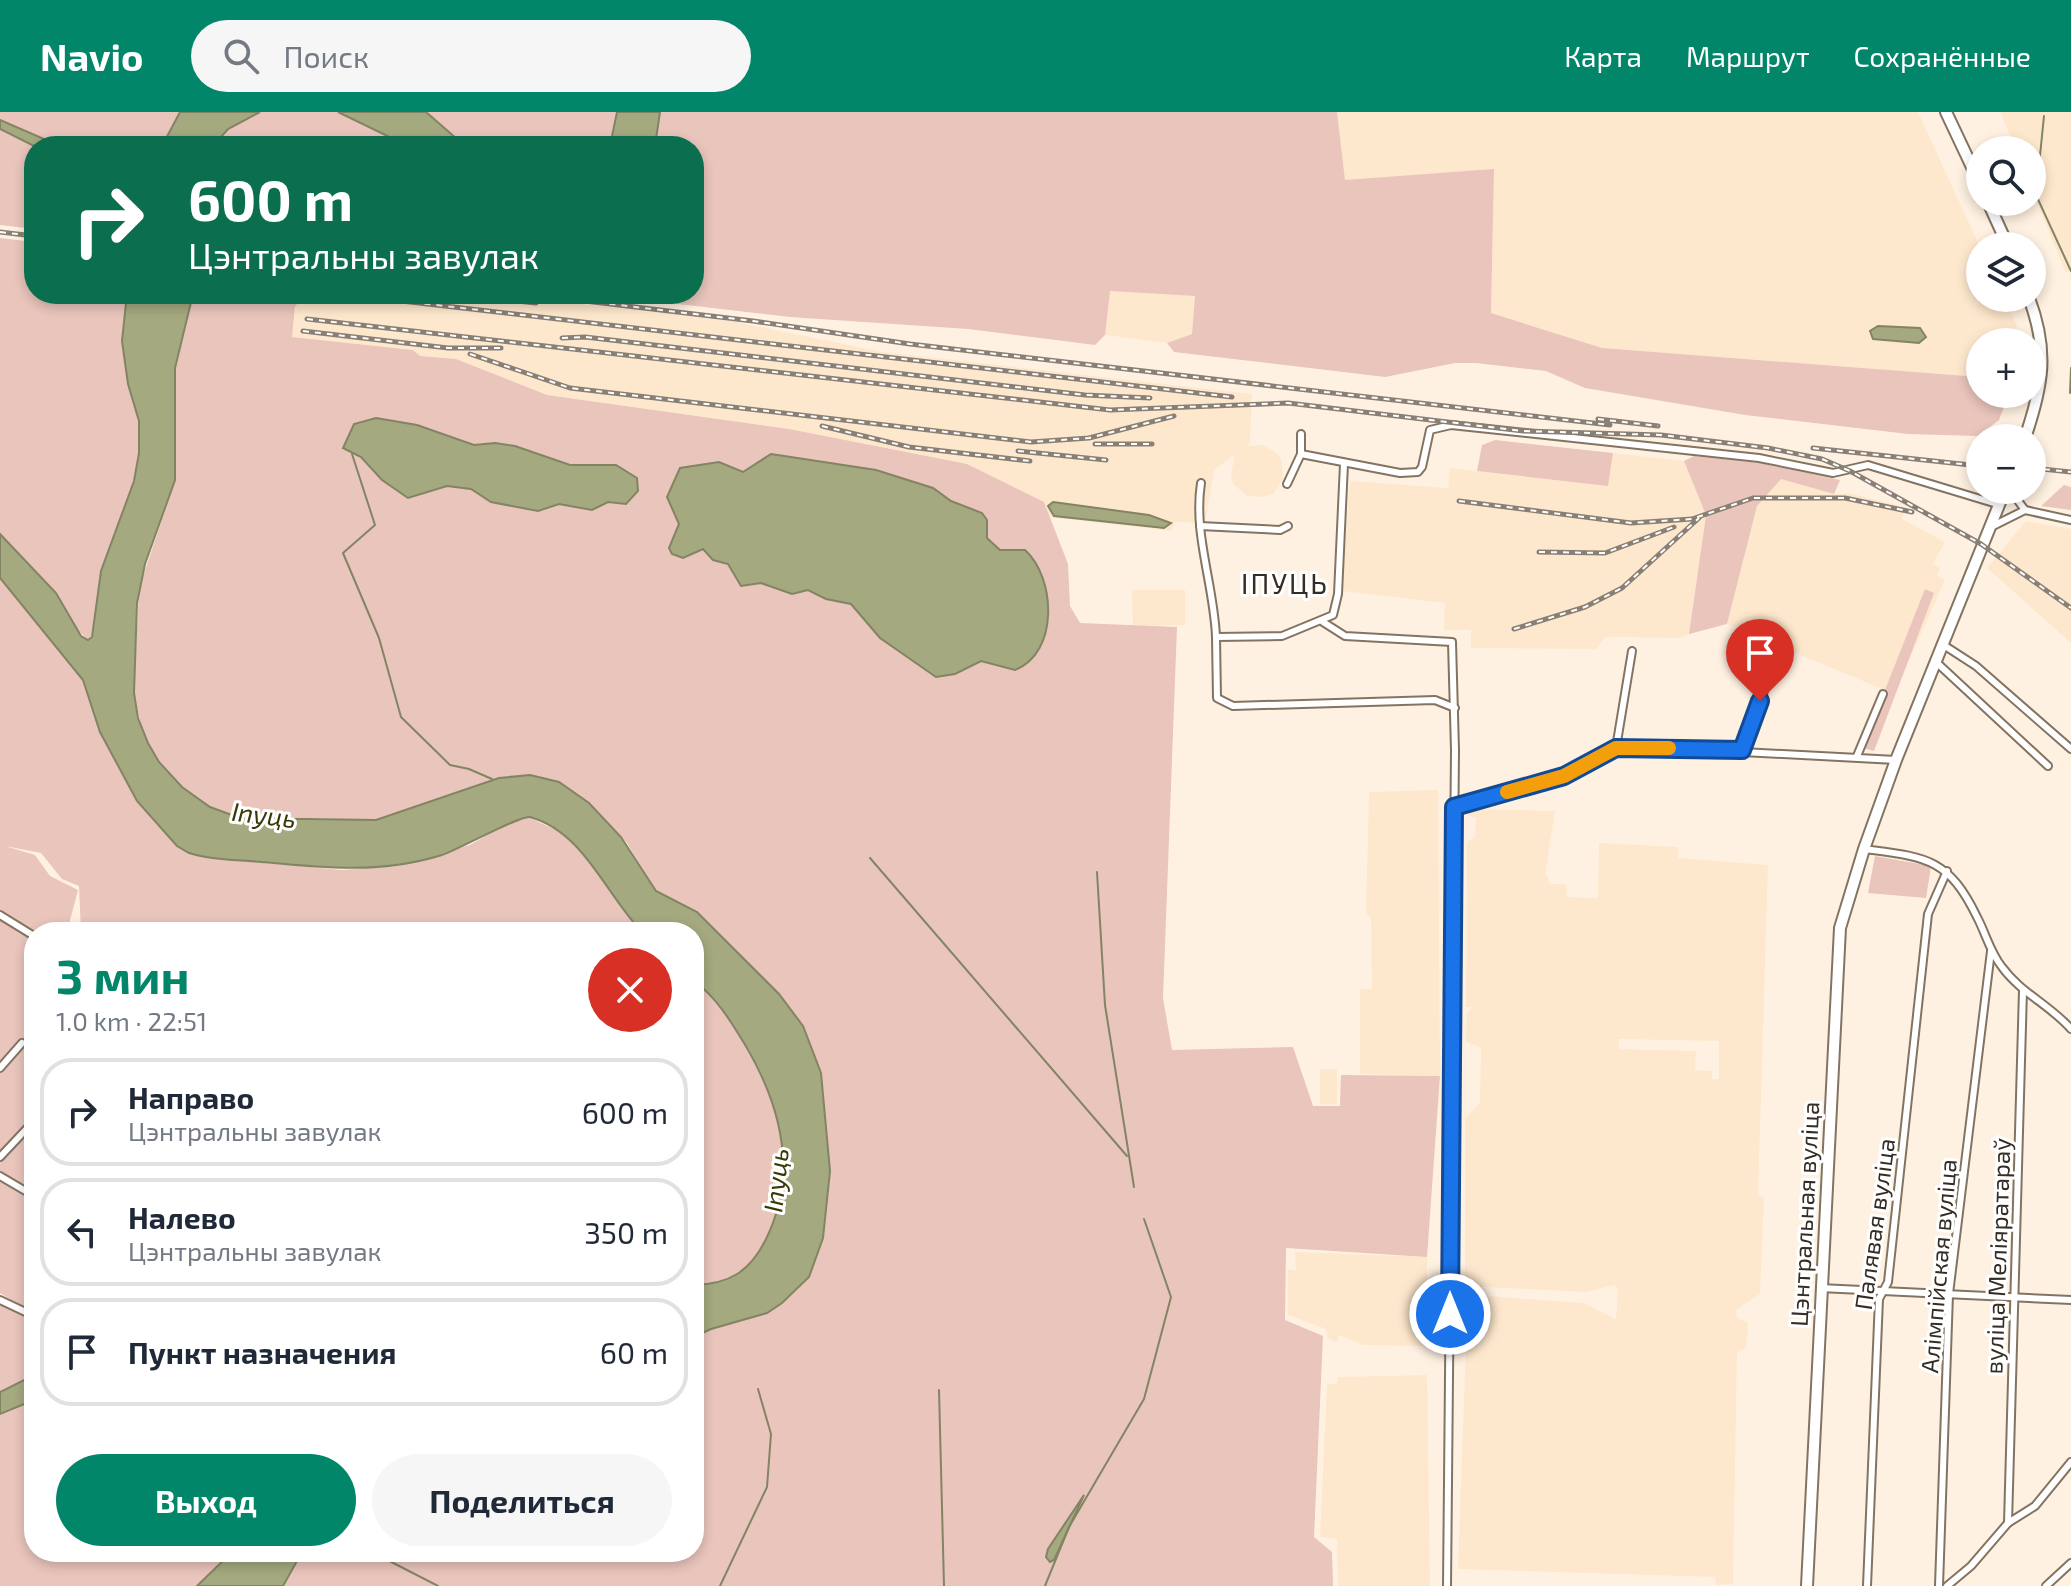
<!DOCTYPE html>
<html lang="ru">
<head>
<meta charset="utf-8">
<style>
  :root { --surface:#fff; --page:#f6f6f7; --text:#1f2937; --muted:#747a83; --line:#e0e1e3; --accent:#02866a }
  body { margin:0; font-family:"Exo 2",sans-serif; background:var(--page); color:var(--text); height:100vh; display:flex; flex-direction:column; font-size:30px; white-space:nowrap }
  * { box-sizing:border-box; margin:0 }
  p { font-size:26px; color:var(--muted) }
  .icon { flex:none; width:44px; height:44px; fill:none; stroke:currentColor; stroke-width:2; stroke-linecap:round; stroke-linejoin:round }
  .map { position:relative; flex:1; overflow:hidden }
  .details { position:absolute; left:24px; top:810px; width:680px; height:640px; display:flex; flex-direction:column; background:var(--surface); border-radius:32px; box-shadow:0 4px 12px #0003 }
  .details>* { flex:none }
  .banner { position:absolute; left:24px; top:24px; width:680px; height:168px; border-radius:32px; box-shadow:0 4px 12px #0003; background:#0b6e4f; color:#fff; overflow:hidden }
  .buttons { position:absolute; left:1966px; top:24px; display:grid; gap:16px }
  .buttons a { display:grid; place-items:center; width:80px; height:80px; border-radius:50%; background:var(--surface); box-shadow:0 4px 12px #0003; font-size:40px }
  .pin { position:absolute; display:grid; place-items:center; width:68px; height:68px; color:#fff; margin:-82px -34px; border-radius:50% 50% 50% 0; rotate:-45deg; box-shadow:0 0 8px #0007 }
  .pin .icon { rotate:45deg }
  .me { position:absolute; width:88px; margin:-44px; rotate:0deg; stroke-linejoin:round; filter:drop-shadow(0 0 6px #0008) }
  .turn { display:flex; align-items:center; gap:28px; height:168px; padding:0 32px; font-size:36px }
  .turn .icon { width:104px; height:104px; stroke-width:2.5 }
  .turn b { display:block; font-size:56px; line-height:68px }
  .round { display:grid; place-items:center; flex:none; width:84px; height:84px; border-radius:42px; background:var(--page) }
  .headline { display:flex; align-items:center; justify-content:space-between; height:136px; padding:0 32px }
  h1 { font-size:48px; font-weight:700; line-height:60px; color:var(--accent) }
  .primary-button { display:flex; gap:16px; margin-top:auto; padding:16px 32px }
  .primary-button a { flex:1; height:92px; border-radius:48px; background:var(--accent); color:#fff; font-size:32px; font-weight:700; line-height:92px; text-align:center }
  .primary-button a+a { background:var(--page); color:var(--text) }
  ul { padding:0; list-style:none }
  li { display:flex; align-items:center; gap:24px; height:108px; margin:0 16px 12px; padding:0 16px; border:4px solid var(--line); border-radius:32px }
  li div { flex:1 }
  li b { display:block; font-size:30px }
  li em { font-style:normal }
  header { display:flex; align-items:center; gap:48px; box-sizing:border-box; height:112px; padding:0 40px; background:var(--accent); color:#fff }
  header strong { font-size:38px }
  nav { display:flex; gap:44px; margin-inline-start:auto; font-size:28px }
  .search { width:560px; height:72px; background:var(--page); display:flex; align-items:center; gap:20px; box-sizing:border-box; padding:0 28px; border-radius:44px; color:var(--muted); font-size:30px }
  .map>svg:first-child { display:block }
  .built { fill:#fee8cd; fill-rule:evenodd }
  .green { fill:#e9c5bc }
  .water { fill:#a5a97f; stroke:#838464; stroke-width:2 }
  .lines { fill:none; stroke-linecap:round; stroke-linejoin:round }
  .stream { stroke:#838464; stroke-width:2 }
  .minor-casing { stroke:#837462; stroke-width:10 }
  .primary-casing { stroke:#837462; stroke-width:14 }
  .minor { stroke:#fff; stroke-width:6 }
  .primary { stroke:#fff; stroke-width:10 }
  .rail-casing { stroke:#897f74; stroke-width:5 }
  .rail { stroke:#fff; stroke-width:2; stroke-dasharray:6; stroke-linecap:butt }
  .route-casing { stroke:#114b97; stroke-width:20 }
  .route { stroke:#1a73e8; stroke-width:14 }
  .slow { stroke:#f59e0b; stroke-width:14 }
  .labels { text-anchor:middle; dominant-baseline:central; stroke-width:6; stroke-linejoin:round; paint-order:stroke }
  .street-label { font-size:24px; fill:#342d25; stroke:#fff }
  .water-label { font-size:26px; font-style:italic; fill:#383a05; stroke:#fff }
  .quarter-label { font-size:28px; letter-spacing:2px; fill:#342d25; stroke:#fff }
</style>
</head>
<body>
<header>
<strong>Navio</strong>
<div class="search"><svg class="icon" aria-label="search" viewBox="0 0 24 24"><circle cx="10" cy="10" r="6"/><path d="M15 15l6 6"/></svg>Поиск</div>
<nav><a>Карта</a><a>Маршрут</a><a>Сохранённые</a></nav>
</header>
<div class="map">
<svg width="2071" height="1474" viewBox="0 0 2071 1474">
  <rect width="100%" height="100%" fill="#fff1e1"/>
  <g class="built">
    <polygon points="1337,0 1918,0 1980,135 1980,186 2004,186 2017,214 2015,230 1980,230 1980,265 1602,236 1491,201 1494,58 1345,68"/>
    <polygon points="2000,0 2071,0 2071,171 2070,159 2066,161 2032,79 2032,38 2016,38"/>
    <polygon points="1109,179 1195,184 1192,222 1167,231 1105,223"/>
    <polygon points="304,182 492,182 731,209 883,240 1252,282 1250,331 1246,334 1262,333 1277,341 1282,349 1283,367 1273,382 1264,385 1247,384 1233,372 1231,363 1235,342 1214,358 1205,411 1175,410 1172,419 1050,405 1044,390 873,335 789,317 547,283 456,247 420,244 413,238 292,225 296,194"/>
    <polygon points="1613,341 1684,349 1706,402 1689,522 1681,526 1606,525 1596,537 1471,536 1471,518 1444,518 1445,491 1342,479 1350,369 1448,376 1450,356 1608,374"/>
    <polygon points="1781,367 1834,382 1849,381 1905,395 1902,407 1945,430 1933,452 1940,456 1937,463 1945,468 1894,582 1727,512 1757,394"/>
    <polygon points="2026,409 2071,417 2071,531 1987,456"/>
    <polygon points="1132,478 1185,478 1185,513 1133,514"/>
    <polygon points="1438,678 1440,964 1360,962 1360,877 1372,877 1371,807 1366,800 1369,680"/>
    <path d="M1467,697L1555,699L1545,763L1548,764L1549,772H1566L1567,785L1598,786L1599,731L1678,735V746L1768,753L1758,1083L1764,1085L1760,1182L1736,1198L1737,1206L1748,1211L1746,1236L1737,1240L1733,1472L1716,1473L1715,1465L1458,1457L1466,1232L1473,1227V1206H1487V1184L1583,1191L1616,1207L1618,1178L1615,1173L1586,1180L1465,1174V1007L1480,990L1481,936L1466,930L1467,901L1473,895H1466L1467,730L1475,724L1476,706L1467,703ZM1619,927L1719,929V967H1712V959L1695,958L1696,939L1619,937Z"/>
    <rect x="1320" y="957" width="17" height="35"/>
    <polygon points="1295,1140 1427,1145 1426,1234 1363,1233 1339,1223 1337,1231 1327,1226 1326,1217 1288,1203 1288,1157 1296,1159"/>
    <polygon points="1427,1263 1430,1474 1338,1474 1337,1427 1320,1425 1327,1272 1337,1272 1338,1265"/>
  </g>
  <g class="green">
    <polygon points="0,0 180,0 162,34 34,34 34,117 0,113"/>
    <polygon points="260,0 338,0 408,34 213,34 228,17"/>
    <polygon points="426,0 617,0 610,34 465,34"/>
    <polygon points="660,0 1337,0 1345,68 1494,57 1491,201 1602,236 1980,265 1980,282 2009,282 1999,308 1978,324 1908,322 1745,303 1585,276 1546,259 1476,251 1455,251 1385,265 1174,240 1167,231 1192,222 1195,184 1110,179 1105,223 1095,233 968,217 790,205 592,182 694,182 694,34 655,34"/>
    <polygon points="0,126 34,130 34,182 127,182 122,229 128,272 138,303 140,332 135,364 101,459 93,521 88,528 73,514 56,481 0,422"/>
    <polygon points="193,182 304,182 295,195 292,225 413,238 420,244 456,247 547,283 789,317 967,352 1044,390 1068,452 1070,494 1080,511 1177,515 1163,886 1172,938 1293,935 1313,994 1340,994 1341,963 1440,964 1427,1145 1286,1136 1285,1208 1323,1224 1314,1425 1332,1440 1333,1474 283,1474 302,1440 694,1440 694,1225 711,1217 767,1201 782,1191 809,1165 823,1126 830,1059 821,961 803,914 779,882 697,800 656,779 627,731 589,691 559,670 530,663 499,666 376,708 233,704 210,695 182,675 159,650 142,619 134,581 139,476 170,384 175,256"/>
    <polygon points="1495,328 1613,341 1608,374 1477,359 1482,333"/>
    <polygon points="1694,344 1760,351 1840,368 1834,382 1781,367 1757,394 1727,512 1689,522 1706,403 1684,349"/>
    <polygon points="2064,373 2071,375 2071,398 2041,394"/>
    <polygon points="0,466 83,568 100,620 137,689 177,734 205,745 342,758 395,754 470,733 516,706 528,705 556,718 574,731 642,820 81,820 79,774 62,767 41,741 5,734 35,743 50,764 78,778 67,820 34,820 34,1440 232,1440 197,1474 0,1474 0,1191 13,1199 21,1194 0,1181"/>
    <polygon points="1925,477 1934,481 1874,639 1862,636"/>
    <polygon points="1875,744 1931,754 1926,786 1868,781"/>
    <path d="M694,869C716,885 730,908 744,931C779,989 798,1056 768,1122C752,1157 732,1171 694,1173Z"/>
  </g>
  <g class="water">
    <polygon points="180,0 260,0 228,17 213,34 162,34"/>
    <polygon points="338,0 426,0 465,34 408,34"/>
    <polygon points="617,0 660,0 655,34 610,34"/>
    <polygon points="0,8 60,34 34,34 0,17"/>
    <path d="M127,182H193L175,256V368L145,452L137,491L134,581L138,606L148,631L159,650L182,675L210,695L240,706L376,708L499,666L530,663L559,670L589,691L621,725L656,779L697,800L779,882L803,914L821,961L830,1059L823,1126L809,1165L782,1191L767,1201L711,1217L694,1225V1173C729,1172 750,1160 766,1127C799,1060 780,991 744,931C730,908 716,885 694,869V820H642C606,783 584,720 530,705C520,703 460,737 442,743C381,762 324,756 262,750C238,748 212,748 189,741L177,734L137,689L100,620L83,568L0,466V422L56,481L81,524L88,528L92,525L101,459L134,369L139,341V309L128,272L122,229Z"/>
    <polygon points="1878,214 1920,216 1926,225 1919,231 1873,227 1870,219"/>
    <polygon points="376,306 417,313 474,333 495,331 515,334 570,353 616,353 637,366 638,379 626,392 608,390 592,398 559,392 538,399 491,390 471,377 447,374 408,386 382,368 361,345 343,336 354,312"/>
    <path d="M771,342L876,358L933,376L951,389L982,401L987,408V426L1000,438H1025C1056,466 1059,541 1015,558L981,549L955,562L936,565L880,526L851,492L826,487L808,478L792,482L761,471L741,474L728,452L713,448L703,437L683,446L672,442L669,436L679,412L667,385L680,356L719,350L743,360Z"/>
    <polygon points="1053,390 1149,403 1171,411 1164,416 1054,404 1048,394"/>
    <polygon points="34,1263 34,1288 0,1302 0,1280"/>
    <polygon points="1084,1383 1054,1448 1050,1450 1046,1445 1048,1437"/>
    <polygon points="232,1440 302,1440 283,1474 197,1474"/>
  </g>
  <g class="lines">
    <g class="stream">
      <polyline points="2044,4 2036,83 2071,159"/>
      <polyline points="2070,281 2071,256"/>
      <polyline points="352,342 375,413 343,441 379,526 401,605 450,653 469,657 492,667"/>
      <polyline points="870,746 1127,1044"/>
      <polyline points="1097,760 1105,893 1134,1075"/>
      <polyline points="939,1278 944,1474"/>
      <polyline points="372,1440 438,1474"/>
      <polyline points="720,1474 767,1375 771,1322 758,1277"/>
      <polyline points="1045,1474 1069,1415 1144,1287 1171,1185 1144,1107"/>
    </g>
    <defs>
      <g id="minor">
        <polyline points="1301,322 1301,342"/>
        <polyline points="1344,352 1338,482 1333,503 1282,524 1216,525 1217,586 1233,594 1435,588 1455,596"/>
        <path d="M1201,371C1193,422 1214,473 1216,525"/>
        <polyline points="1287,372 1301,342 1400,361 1418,360 1422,355 1430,318 1451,313 1759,346 1833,361 1868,353 1997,392"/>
        <polyline points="2010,378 2025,398 2071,408"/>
        <polyline points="1200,414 1280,418 1288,414"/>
        <polyline points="1989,416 2025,398"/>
        <polyline points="1323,510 1345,524 1452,530 1455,638 1447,1474"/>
        <polyline points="1942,532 1976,554 2071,637"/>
        <polyline points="1935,549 2048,654"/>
        <polyline points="1616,636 1632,539"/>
        <polyline points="1742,638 1779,539"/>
        <polyline points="1857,644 1883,582"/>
        <polyline points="1454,695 1564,664 1616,636 1628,634 1896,648"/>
        <path d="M1864,737C1925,745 1948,745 1977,805C1986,822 1990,840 2002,855C2021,881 2050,893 2071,917"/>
        <polyline points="0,803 34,824"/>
        <polyline points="0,956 22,931"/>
        <polyline points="0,1045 34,1009"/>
        <polyline points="0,1064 34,1084"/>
        <polyline points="1820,1176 2071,1188"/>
        <polyline points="0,1188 34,1204"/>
        <polyline points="2008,1411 2023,878"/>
        <polyline points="1867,1474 1879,1187 1888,1170 1928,802 1947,759"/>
        <polyline points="1939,1474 1949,1182 1991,839"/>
        <polyline points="1947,1474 1971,1454 2008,1411 2035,1394 2071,1350"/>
        <polyline points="2046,1474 2071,1451"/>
      </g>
      <g id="primary">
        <polyline points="1946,0 1980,72"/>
        <polyline points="1988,90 2008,134"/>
        <path d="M2025,326C2043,273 2049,239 2029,186"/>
        <polyline points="1807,1474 1840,816 1864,737 1896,648 2005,378"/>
      </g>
    </defs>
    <use href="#minor" class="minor-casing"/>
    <use href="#primary" class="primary-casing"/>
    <use href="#minor" class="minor"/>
    <use href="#primary" class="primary"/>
    <defs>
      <g id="rail">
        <polyline points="0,120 34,124"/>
        <polyline points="341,182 1232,285"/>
        <polyline points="452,182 536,191"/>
        <polyline points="526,182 753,209 910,232 1610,313"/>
        <polyline points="307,207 1110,298 1288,291 1523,319 1661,323 1768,336 1822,347 1850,359 1981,432 2071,496"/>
        <polyline points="303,219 448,236 501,236"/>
        <polyline points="562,226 585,225 1085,283 1150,286"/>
        <polyline points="470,242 570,276 1031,330 1089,326 1174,304"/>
        <polyline points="1598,307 1658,314"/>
        <polyline points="822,314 909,335 1030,349"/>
        <polyline points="1095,332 1152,332"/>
        <polyline points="1813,336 1980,354"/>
        <polyline points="1018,339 1106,348"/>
        <polyline points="2032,356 2071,360"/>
        <polyline points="1459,389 1631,411 1692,407 1753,386 1845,386 1912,400"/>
        <polyline points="1539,440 1605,441 1674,415"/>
        <polyline points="1514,517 1585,495 1622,476 1699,406"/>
      </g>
    </defs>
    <use href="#rail" class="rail-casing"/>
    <use href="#rail" class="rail"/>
  </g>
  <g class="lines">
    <defs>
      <polyline id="route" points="1450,1202 1454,695 1564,664 1616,636 1742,638 1760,589"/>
    </defs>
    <use href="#route" class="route-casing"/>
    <use href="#route" class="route"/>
    <polyline class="slow" points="1507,680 1564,664 1616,636 1669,636"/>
  </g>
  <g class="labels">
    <g class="street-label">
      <text transform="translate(1804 1102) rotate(-87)">Цэнтральная вуліца</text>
      <text transform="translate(1874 1112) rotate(-82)">Палявая вуліца</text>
      <text transform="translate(1997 1144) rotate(-88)">вуліца Меліяратараў</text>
      <text transform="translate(1938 1154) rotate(-85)">Алімпійская вуліца</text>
    </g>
    <g class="water-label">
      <text transform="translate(264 702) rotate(7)">Іпуць</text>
      <text transform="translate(775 1068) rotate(-84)">Іпуць</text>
    </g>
    <g class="quarter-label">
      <text x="1285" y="471">ІПУЦЬ</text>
    </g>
  </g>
</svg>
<div class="buttons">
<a><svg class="icon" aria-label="search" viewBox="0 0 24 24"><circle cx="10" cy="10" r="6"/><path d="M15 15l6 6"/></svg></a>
<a><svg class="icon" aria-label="layers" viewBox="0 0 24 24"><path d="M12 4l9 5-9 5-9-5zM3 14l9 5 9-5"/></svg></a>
<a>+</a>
<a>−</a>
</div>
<div class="pin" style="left:1760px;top:589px;background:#d93025"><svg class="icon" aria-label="arrive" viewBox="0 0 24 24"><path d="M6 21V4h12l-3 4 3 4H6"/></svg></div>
<svg class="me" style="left:1450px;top:1202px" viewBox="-20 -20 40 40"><circle r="17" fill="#1a73e8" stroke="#fff" stroke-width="3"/><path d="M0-11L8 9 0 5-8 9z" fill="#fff"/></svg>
<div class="banner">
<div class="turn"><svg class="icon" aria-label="right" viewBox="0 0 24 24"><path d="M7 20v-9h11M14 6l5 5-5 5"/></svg><div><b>600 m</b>Цэнтральны завулак</div></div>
</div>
<section class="details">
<div class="headline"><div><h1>3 мин</h1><p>1.0 km · 22:51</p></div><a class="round" style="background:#d93025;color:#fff"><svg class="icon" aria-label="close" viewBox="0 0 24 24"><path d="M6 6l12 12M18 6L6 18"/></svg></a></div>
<ul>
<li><svg class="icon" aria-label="right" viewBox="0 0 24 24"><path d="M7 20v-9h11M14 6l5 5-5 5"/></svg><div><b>Направо</b><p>Цэнтральны завулак</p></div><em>600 m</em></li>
<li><svg class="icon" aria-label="left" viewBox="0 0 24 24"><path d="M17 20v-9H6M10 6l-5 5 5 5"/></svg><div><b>Налево</b><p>Цэнтральны завулак</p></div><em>350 m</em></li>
<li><svg class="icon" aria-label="arrive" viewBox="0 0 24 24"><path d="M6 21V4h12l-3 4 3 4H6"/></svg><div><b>Пункт назначения</b></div><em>60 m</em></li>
</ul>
<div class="primary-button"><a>Выход</a><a>Поделиться</a></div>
</section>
</div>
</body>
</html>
